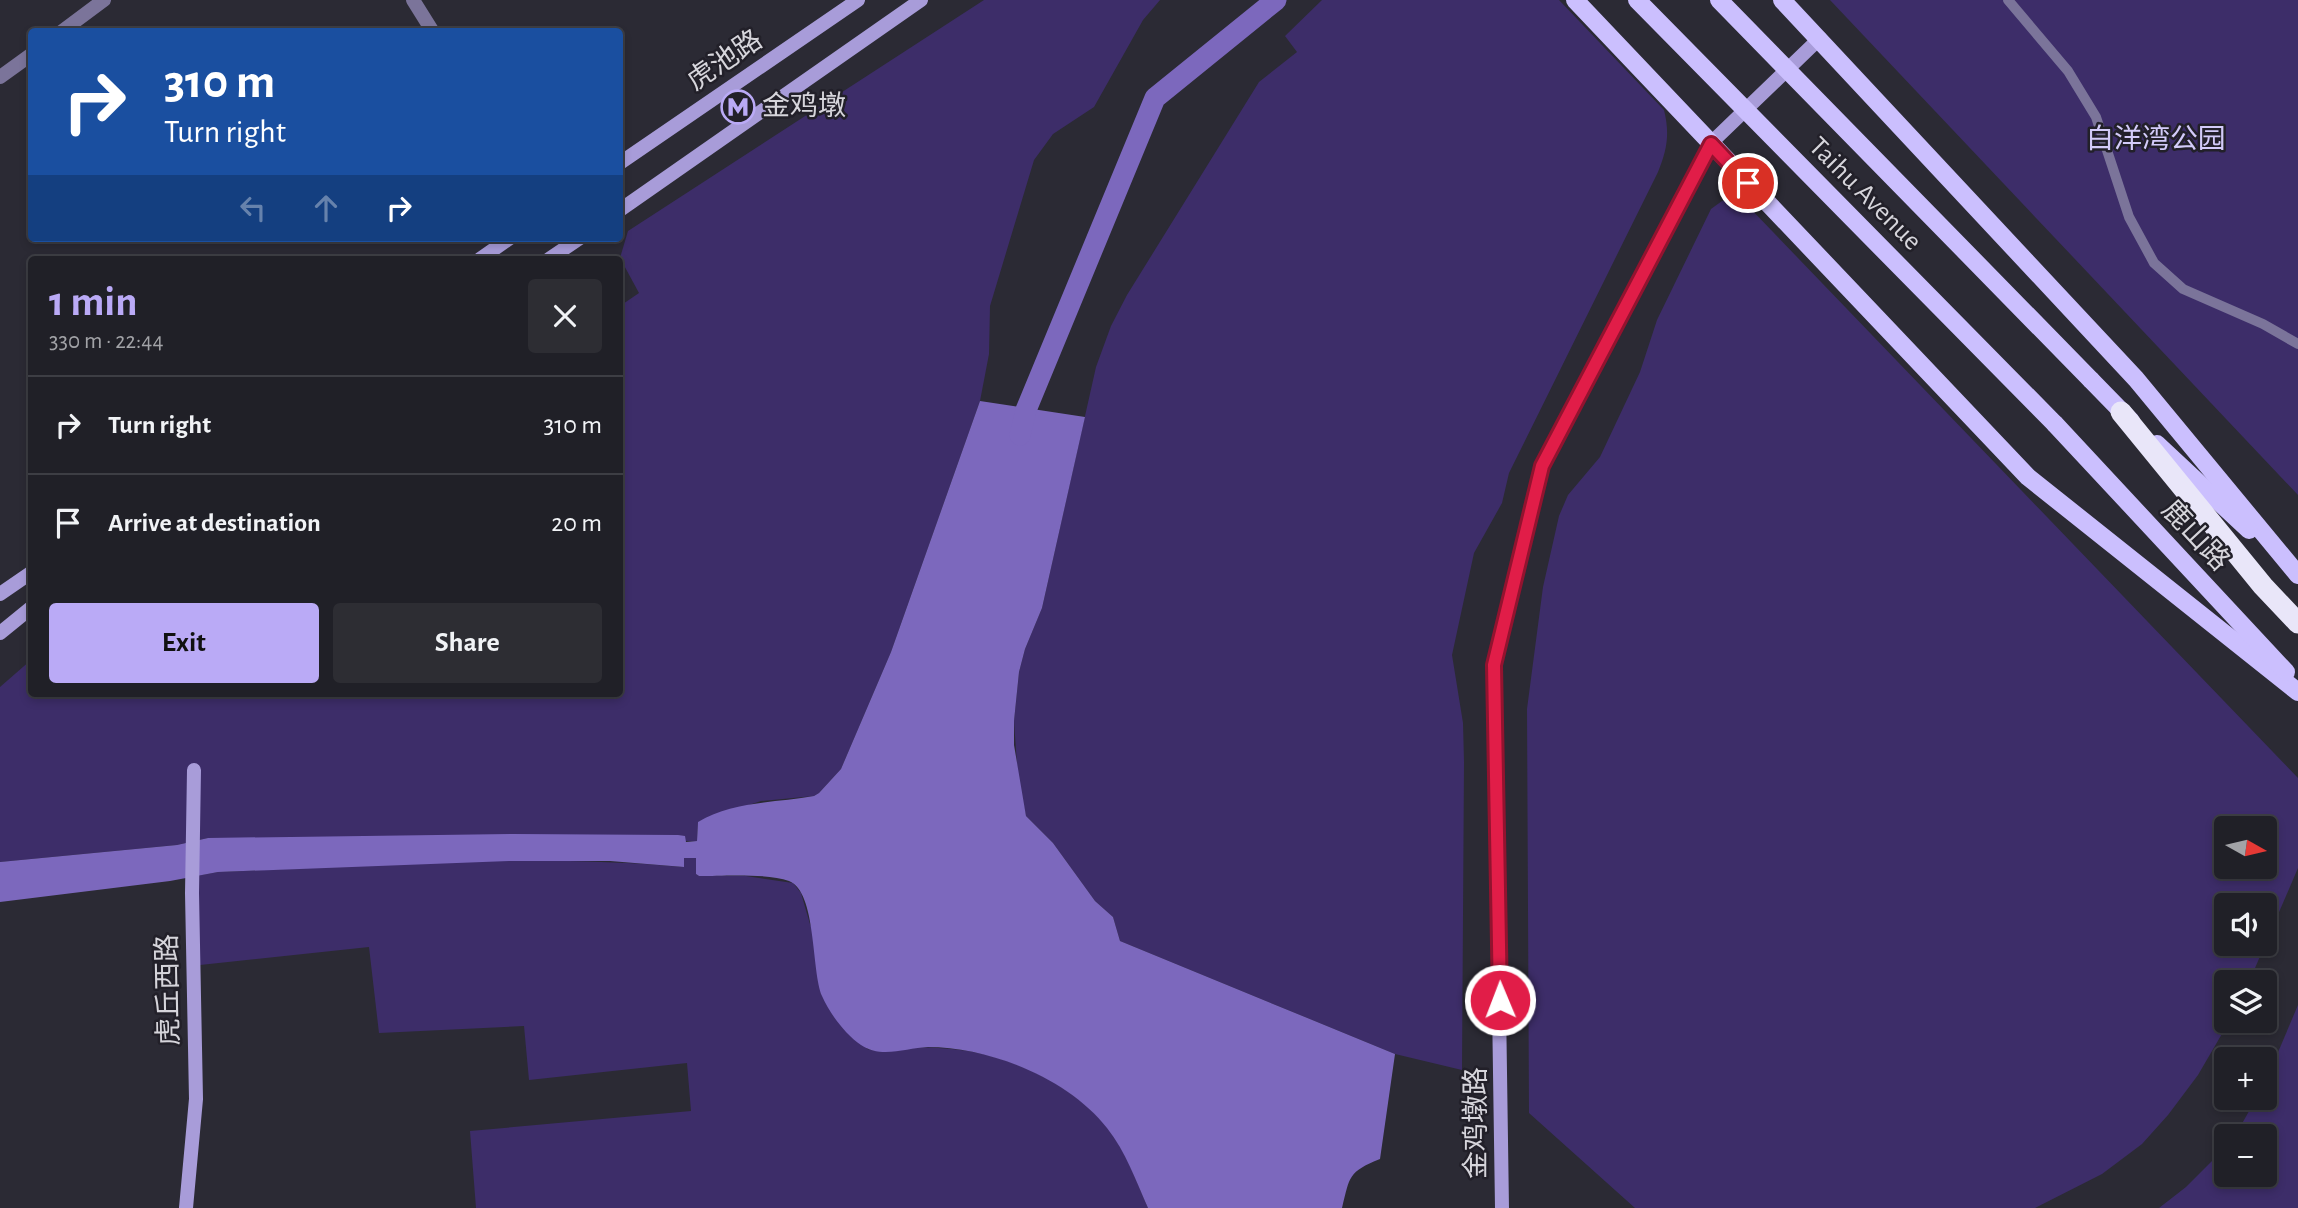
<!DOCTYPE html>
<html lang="en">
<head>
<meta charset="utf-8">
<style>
  :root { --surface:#202027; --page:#2d2d33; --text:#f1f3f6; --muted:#a2a3a7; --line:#3d3e44; --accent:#baaaf6 }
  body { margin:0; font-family:"Alegreya Sans","Noto Sans SC",sans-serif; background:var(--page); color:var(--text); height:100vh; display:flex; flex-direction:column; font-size:26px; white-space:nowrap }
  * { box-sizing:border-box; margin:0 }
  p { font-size:23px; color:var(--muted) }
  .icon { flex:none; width:38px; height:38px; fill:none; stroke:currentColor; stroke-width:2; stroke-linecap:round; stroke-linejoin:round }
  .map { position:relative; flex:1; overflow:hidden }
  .details { position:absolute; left:28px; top:256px; width:595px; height:441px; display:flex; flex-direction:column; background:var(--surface); border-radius:7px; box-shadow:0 4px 10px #0003,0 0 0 2px var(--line) }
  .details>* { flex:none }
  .guide { position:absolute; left:28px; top:28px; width:595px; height:214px; border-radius:7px; box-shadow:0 4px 10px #0003,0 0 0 2px var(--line); background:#1a4fa0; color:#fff; overflow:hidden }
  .needle { width:46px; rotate:98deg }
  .controls { position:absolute; left:2214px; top:816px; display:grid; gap:14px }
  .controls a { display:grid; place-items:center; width:63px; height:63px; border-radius:7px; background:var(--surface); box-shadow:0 4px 10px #0003,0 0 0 2px var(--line); font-size:35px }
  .pin { position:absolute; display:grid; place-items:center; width:60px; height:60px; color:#fff; margin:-30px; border:4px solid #fff; border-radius:50%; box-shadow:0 2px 7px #0007 }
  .me { position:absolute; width:77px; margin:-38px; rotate:359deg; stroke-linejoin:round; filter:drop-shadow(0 0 5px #0008) }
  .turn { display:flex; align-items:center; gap:24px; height:147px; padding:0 21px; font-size:32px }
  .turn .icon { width:91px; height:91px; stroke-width:2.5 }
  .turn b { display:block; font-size:49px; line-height:60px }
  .lanes { display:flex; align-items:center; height:66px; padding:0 21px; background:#0003; justify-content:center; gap:35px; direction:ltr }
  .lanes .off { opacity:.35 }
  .round { display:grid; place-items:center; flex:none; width:74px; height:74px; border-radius:7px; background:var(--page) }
  .summary { display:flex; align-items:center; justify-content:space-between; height:119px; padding:0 21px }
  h1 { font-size:42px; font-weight:700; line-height:52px; color:var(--accent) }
  .primary-button { display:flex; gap:14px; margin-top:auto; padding:14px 21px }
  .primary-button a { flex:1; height:80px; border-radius:7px; background:var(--accent); color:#111; font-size:28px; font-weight:700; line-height:80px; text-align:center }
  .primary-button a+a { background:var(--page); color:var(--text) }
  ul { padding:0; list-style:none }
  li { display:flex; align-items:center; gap:21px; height:98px; padding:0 21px; border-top:2px solid var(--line) }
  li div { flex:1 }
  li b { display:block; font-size:26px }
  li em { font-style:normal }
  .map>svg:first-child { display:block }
  .green { fill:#3d2d69; fill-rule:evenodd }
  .water { fill:#7c68bd }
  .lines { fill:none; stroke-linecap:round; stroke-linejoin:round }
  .canal { stroke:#7c68bd; stroke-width:21 }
  .lane { stroke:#7b749a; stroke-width:10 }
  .street { stroke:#7b749a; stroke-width:14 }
  .secondary { stroke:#a89cd9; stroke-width:14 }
  .primary { stroke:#cbbffe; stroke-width:18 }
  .highway { stroke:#e9e6f9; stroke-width:21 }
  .primary-bridge { stroke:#cbbffe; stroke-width:18 }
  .route-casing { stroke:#92132f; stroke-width:18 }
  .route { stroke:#e11d48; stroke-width:12 }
  .labels { text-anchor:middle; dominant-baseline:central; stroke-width:5; stroke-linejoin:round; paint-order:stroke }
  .street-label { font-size:28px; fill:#d6d5db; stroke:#222029 }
  .poi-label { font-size:28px; fill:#d6d5db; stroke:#222029; text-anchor:start }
  .park-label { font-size:28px; fill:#d3cbf9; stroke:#222029 }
</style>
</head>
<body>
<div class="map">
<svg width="2298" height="1208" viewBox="0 0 2298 1208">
  <rect width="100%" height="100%" fill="#2b2a34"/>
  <g class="green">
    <polygon points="984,0 1160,0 1143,20 1094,107 1053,134 1034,160 990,306 989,354 980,401 891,652 841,769 819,793 814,796 761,801 698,822 697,841 208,838 177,845 0,862 0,687 31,660 32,693 620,693 620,306 639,293 620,258 628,231"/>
    <path d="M1322,0H1559L1664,110C1670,134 1667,150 1658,172L1509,473L1502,503L1474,553L1452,655L1463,723L1464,762L1462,1070L1395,1054L1120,941L1113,917L1095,901L1053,843L1026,816L1018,779L1014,721L1019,672L1025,649L1042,608L1096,367L1111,326L1127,295L1259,82L1297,52L1285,36Z"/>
    <polygon points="1830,0 2298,0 2298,495"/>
    <path d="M1722,201H1736L1747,205L2298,778V868L2249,982H2226V1020H2230L2198,1075L2168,1115L2142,1144L2102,1174L2035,1208H1635L1529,1113L1527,709L1543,587L1559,516L1568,495L1600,457L1640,372L1657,320L1711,209ZM2226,828H2264V866H2226ZM2226,905H2264V943H2226Z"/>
    <path d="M684,858H696V874L699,876H746L793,883L801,893L810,924L867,1049C883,1054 898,1050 914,1048C927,1047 939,1048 952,1049C1008,1054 1071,1083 1107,1127C1126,1151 1136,1180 1148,1208H476L470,1131L691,1111L687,1063L529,1080L524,1026L379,1033L369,947L200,965L196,876L218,872C373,866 529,853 683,867Z"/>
    <polygon points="2298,1005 2298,1208 2159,1208 2186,1187 2226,1147 2226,1174 2264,1174 2264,1136 2235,1136 2257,1097 2264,1097 2265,1083"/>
  </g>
  <path class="water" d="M980,401L1085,417L1042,608L1025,649L1019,672L1014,721V745L1026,816L1053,843L1095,901L1113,917L1120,941L1395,1054L1380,1159C1348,1172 1350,1176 1342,1208H1148C1136,1181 1126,1152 1107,1128C1069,1079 990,1047 928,1047C906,1048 881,1059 861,1045C845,1034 830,1014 822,996C811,970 817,892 789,881C767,873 723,876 699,876L696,874V858H684V867L610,861H509L218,872L170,881L0,902V862L177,845L208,838L515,834L678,835L685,836L686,842L697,841L698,822C733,801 775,803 814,796L819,793L841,769L891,652Z"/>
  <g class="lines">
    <polyline class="canal" points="1020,435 1026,410 1155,98 1276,0"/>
    <polyline class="lane" points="2008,0 2068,71 2096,117 2129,217 2154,263 2183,289 2263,324 2298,344"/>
    <g class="street">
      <polyline points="413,0 433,32"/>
      <polyline points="61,32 104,0"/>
      <polyline points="0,77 32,54"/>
    </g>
    <g class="secondary">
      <polyline points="620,163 858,0"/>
      <polyline points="620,210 921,0"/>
      <polyline points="480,259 510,238"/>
      <polyline points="549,259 580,238"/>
      <polyline points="0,594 32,572"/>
      <polyline points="0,633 32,607"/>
      <polyline points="186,1208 196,1099 192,893 194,770"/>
      <polyline points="1502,1208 1494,665 1542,466 1711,143 1820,38"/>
    </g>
    <g class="primary">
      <polyline points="1575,0 2028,477 2298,692"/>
      <polyline points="1782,0 2136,379 2298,575"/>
      <polyline points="2091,380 2131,421"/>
      <polyline points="2055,424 2286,672"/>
      <polyline points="2157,444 2249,530"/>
    </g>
    <polyline class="highway" points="2121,412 2263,586 2298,623"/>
    <g class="primary-bridge">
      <polyline points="1637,0 2055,424"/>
      <polyline points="1719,0 2091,380"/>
    </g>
  </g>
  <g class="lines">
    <defs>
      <polyline id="route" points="1500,1000 1494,665 1542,466 1711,144 1748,183"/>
    </defs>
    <use href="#route" class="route-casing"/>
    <use href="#route" class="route"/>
  </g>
  <defs>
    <symbol id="metro-ring" viewBox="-11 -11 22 22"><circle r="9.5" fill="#222029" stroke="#baaaf6" stroke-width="1.5"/><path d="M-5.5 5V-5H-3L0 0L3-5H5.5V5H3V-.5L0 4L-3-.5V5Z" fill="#baaaf6"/></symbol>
  </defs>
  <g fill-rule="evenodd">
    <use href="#metro-ring" x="719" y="88" width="38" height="38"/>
  </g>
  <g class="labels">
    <g class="street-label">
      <text transform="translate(725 61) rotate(-34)">虎池路</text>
      <text transform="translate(1865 194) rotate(45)">Taihu Avenue</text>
      <text transform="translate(2195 536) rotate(47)">鹿山路</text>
      <text transform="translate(169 990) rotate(-91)">虎丘西路</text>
      <text transform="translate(1477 1123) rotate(-90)">金鸡墩路</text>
    </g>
    <g class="poi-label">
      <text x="762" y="107">金鸡墩</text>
    </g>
    <g class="park-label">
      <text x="2156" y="140">白洋湾公园</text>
    </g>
  </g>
</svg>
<div class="controls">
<a><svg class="needle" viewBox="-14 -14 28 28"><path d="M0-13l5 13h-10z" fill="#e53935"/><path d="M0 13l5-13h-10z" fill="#a2a3a7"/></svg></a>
<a><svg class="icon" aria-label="sound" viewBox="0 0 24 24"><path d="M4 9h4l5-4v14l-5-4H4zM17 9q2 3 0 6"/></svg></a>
<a><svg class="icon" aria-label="layers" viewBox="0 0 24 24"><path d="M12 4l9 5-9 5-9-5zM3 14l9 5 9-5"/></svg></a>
<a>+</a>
<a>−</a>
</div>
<div class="pin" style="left:1748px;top:183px;background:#d93025"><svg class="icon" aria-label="arrive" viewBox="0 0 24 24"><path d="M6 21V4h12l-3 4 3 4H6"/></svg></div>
<svg class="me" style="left:1500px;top:1000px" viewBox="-20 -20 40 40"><circle r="17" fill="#e11d48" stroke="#fff" stroke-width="3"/><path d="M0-11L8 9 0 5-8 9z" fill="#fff"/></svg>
<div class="guide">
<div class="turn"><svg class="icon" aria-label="right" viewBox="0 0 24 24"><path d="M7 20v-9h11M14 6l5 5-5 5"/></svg><div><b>310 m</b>Turn right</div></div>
<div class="lanes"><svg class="icon off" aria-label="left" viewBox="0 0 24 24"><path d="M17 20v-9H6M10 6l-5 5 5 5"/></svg><svg class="icon off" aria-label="ahead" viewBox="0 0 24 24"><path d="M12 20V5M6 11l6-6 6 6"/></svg><svg class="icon" aria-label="right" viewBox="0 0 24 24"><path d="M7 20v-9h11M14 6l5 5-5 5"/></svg></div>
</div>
<section class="details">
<div class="summary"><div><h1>1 min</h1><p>330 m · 22:44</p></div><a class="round"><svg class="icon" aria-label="close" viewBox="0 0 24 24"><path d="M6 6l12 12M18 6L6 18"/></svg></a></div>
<ul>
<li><svg class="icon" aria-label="right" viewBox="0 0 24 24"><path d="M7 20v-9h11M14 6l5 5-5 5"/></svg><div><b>Turn right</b></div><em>310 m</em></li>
<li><svg class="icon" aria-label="arrive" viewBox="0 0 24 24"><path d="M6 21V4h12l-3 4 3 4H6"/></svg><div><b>Arrive at destination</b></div><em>20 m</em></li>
</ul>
<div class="primary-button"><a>Exit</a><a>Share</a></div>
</section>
</div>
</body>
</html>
